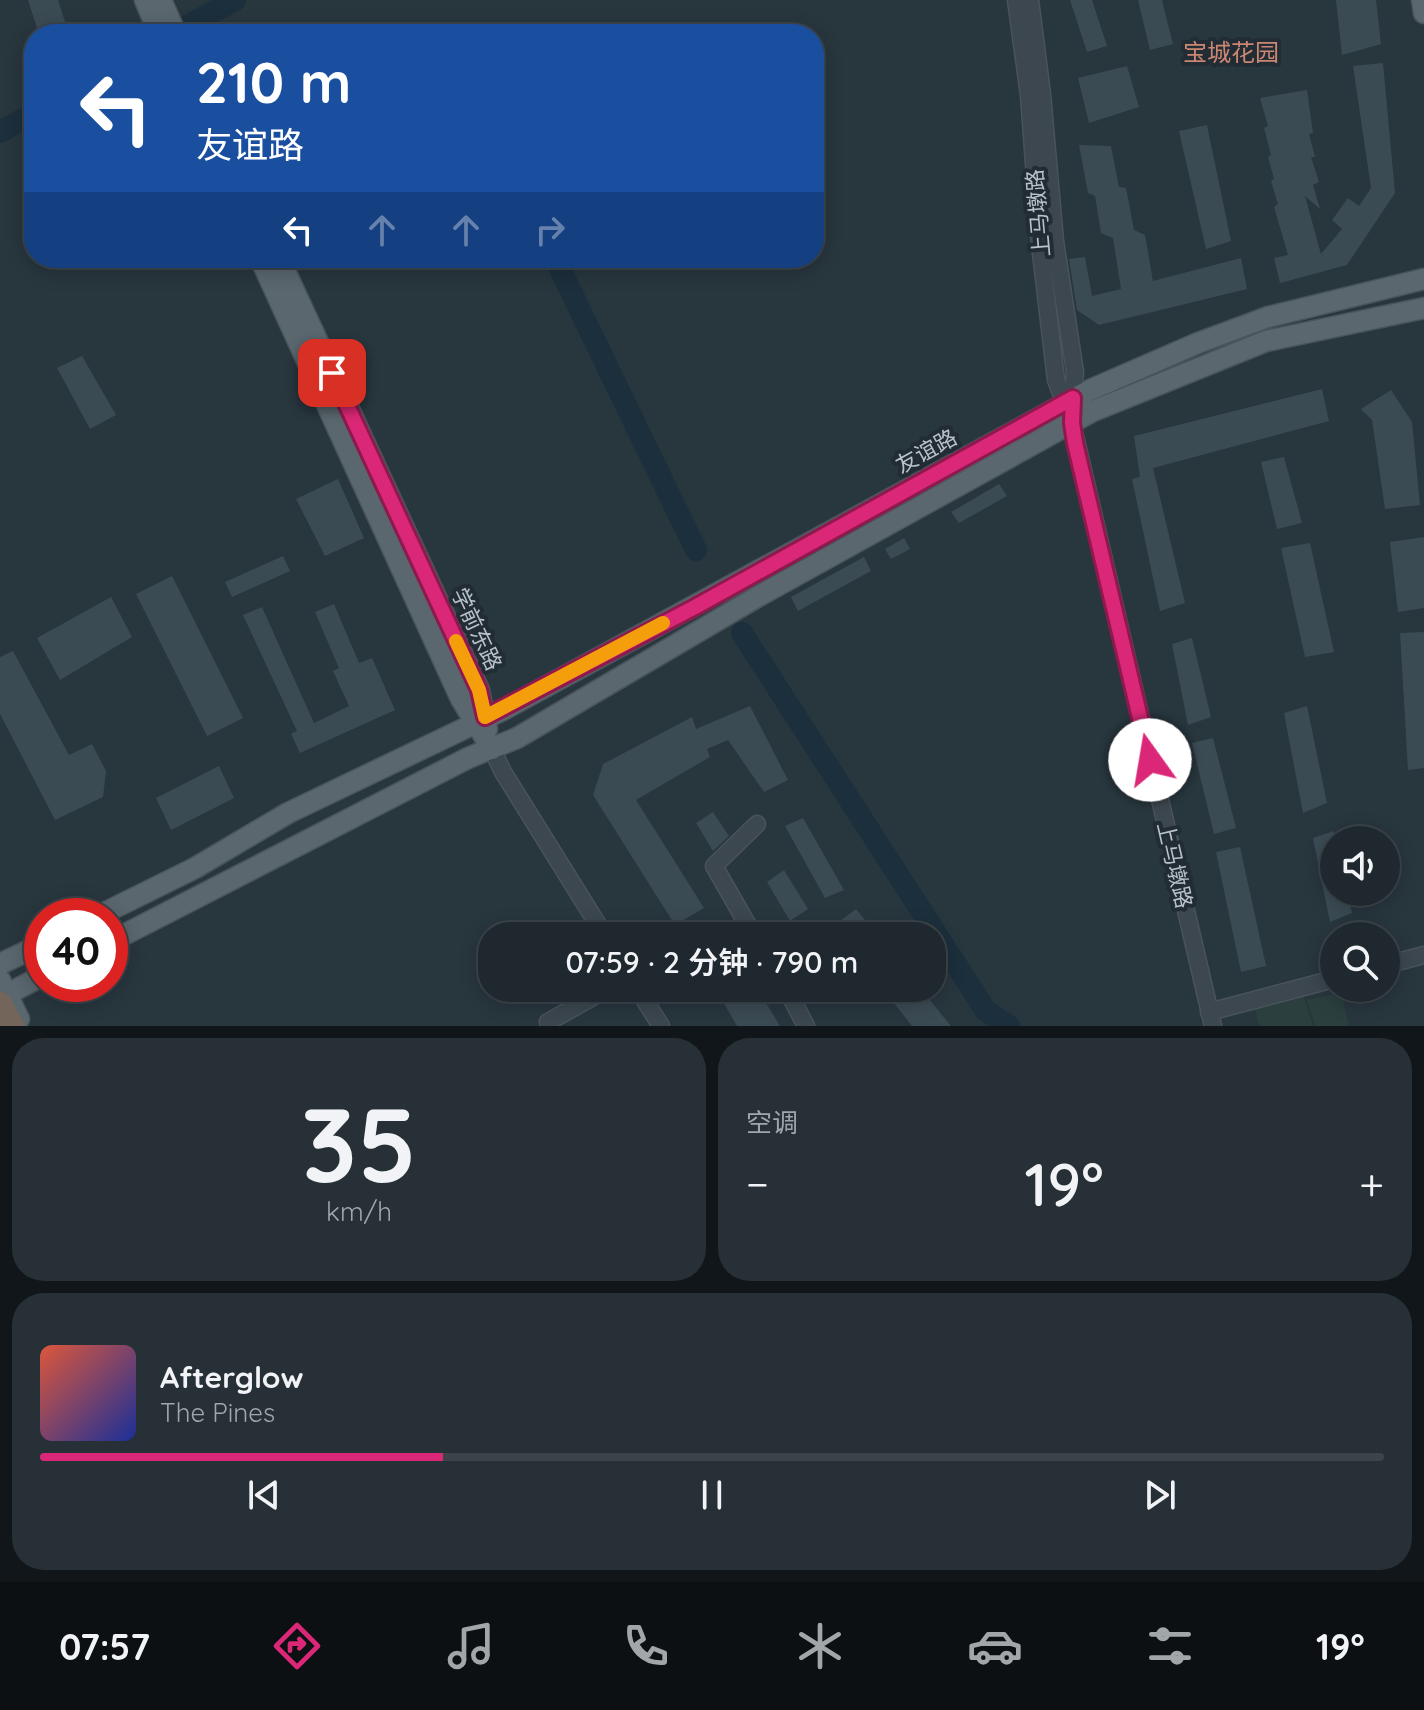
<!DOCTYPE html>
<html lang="zh">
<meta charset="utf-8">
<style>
body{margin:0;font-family:Quicksand,"Noto Sans SC",sans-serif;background:#263036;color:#f1f3f6;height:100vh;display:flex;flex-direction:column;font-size:30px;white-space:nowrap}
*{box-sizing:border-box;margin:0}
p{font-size:26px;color:#a1a6aa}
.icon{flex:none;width:44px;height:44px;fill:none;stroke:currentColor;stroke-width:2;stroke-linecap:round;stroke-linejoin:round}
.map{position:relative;height:1026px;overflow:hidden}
.details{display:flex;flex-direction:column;gap:12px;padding:12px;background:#101619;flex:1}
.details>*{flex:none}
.guide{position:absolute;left:24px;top:24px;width:800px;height:244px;border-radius:32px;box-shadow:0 4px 20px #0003,0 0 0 2px #3c444a;background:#1a4fa0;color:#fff;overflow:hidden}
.fabs{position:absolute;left:1320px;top:826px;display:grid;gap:16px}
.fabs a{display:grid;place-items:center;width:80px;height:80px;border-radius:50%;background:#1e282e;box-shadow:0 4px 20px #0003,0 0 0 2px #3c444a;font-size:40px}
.speed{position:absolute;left:24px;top:898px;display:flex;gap:16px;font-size:40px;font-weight:700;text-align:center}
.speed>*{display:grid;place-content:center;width:104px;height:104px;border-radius:50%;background:#1e282e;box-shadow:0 4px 20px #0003,0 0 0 2px #3c444a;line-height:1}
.speed .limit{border:12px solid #d22;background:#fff;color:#111}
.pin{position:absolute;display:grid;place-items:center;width:68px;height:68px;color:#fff;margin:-34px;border-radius:16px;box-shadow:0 4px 12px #0006}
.me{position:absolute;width:88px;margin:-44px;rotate:347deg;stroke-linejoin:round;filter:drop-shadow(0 0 6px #0008)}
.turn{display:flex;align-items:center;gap:28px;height:168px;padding:0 40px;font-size:36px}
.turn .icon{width:104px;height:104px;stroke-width:2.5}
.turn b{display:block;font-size:56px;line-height:68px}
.lanes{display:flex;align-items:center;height:76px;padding:0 40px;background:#0003;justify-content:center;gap:40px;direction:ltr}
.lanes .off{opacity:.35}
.big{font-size:60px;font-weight:600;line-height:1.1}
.details .tile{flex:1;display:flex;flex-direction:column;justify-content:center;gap:12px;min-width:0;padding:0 28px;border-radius:32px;background:#263036}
.details .dial{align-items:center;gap:0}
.dial b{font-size:104px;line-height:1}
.song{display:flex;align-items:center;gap:24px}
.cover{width:96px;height:96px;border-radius:12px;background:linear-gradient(135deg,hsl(10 70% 55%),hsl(230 70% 35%))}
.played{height:8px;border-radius:4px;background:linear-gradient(90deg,#db2777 30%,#3c444a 30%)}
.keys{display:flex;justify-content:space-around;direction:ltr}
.heat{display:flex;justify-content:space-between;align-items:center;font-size:44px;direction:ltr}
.details .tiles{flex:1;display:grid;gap:12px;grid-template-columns:1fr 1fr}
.tile:last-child{grid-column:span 2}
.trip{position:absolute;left:478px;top:922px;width:468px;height:80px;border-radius:32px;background:#1e282e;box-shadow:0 4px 20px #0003,0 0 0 2px #3c444a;font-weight:600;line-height:80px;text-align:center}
.tabs{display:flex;height:128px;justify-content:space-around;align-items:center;background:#0c1012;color:#a1a6aa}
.tabs .icon{width:56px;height:56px}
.tabs .selected{color:#db2777}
.tabs b{font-size:36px;color:#f1f3f6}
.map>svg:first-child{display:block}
.green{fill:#2a3f3e}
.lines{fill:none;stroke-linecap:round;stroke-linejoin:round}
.river{stroke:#1c2f3c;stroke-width:22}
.building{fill:#3b4b54}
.minor-casing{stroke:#49535b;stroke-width:19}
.major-casing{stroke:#49535b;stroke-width:23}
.highway-casing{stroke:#475259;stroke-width:27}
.minor{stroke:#3c474f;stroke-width:16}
.major{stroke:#5a676e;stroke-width:20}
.highway{stroke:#74655a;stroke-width:24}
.route-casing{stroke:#8e194d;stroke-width:20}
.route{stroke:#db2777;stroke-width:14}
.slow{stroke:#f59e0b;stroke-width:14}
.labels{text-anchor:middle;stroke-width:8;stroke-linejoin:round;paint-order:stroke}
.street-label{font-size:22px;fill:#b9c2c9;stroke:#212c34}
.neighbourhood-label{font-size:24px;fill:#cb8772;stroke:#212c34}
</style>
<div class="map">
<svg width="1424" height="1026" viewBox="0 0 1424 1026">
<rect width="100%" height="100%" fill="#28363e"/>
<path class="green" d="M1341 992 1349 1026H1315L1307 1000Z
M1304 997 1313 1026H1259L1255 1009Z"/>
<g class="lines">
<path class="river" d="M172 34 235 0
M0 132 34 113
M560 269 696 550
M742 633 986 1011 1009 1026"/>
</g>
<path class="building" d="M28 0H58L69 34H39Z
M1070 0H1092L1107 46 1087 52Z
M1138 0H1162L1173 44 1150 50Z
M1336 0H1376L1381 44 1342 55Z
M1383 63 1395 193 1347 265 1280 283 1274 258 1288 255 1274 207 1278 204 1271 181 1274 179 1268 157 1271 155 1264 128 1268 126 1260 98 1307 90 1313 133 1309 134 1315 157H1311L1319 182 1313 185 1320 209 1305 196 1321 254 1342 229 1332 220 1348 198 1359 206 1371 188 1353 66Z
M1127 66 1139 107 1089 123 1078 78Z
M1207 125 1231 241 1206 249 1179 131Z
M1079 145 1111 146 1119 187 1126 188 1134 230 1145 235 1153 281 1241 258 1247 289 1099 325 1077 310 1069 259 1085 257 1092 296 1121 289 1113 238 1101 233 1095 196 1088 193Z
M82 356 116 415 90 429 57 368Z
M1322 389 1329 421 1153 468 1185 603 1160 611 1132 479 1140 477 1134 436Z
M1391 390 1412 422 1420 505 1385 509 1372 420 1361 409Z
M1284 457 1302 523 1277 529 1261 462Z
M338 479 364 538 325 556 296 499Z
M999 484 1007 496 959 523 951 512Z
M1424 537V608L1398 612 1390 542Z
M904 538 910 549 891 559 885 549Z
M1310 543 1334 652 1305 657 1281 548Z
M283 556 290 571 232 597 225 582Z
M864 557 871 571 798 611 791 597Z
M172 576 243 718 207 736 136 594Z
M111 597 132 637 60 680 37 638Z
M334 604 359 663 372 658 395 710 300 753 291 734 297 731 243 615 262 607 314 723 349 706 333 671 339 668 315 612Z
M1424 632V768L1408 770 1400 633Z
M1192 638 1211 717 1188 725 1172 644Z
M13 651 69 755 92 744 106 771 103 797 55 820 0 714V657Z
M750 706 788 780 764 792 728 740 707 749 710 757 636 800 704 908 675 925 593 795 603 764 692 717 696 729Z
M1307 706 1327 803 1303 813 1284 713Z
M1213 738 1236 828 1214 834 1192 743Z
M219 766 234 798 171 830 156 798Z
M713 812 729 836 713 851 696 823Z
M803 818 844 890 825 898 785 826Z
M1334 831V892H1347L1352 913 1330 922 1313 838Z
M1240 847 1266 966 1241 972 1216 852Z
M784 870 808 909 790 921 767 882Z
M856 909 878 936H840L832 927Z
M715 988H757L780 1026H737Z
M882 988H920L951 1026H912Z"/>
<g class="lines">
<g class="minor-casing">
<path id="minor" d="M1016 0 1029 95 1040 245 1056 380 1072 423 1213 1026
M1030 0 1042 94 1055 241 1075 372 1072 409
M492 749 503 772 605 936
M754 936 714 866 757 824
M1386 965 1424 955
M637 988 661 1026
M786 988 806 1026
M1209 1012 1334 979
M548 1022 609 988"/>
</g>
<g class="major-casing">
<path id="major" d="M145 0 159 34
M161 0 176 34
M1422 0 1424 13
M260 258 461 699 492 749
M279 258 479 690 487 729
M98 916 195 868 288 813 503 710 1090 390 1198 343 1268 317 1424 279
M110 942 468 758 517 738 757 597 1093 411 1266 341 1424 308
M0 964 42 944
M0 980 19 1019
M0 998 42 976"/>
</g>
<g class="highway-casing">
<path id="highway" d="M0 1004 12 1026"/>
</g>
<use href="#minor" class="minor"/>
<use href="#major" class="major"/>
<use href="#highway" class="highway"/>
</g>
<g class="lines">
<g class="route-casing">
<path id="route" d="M332 373 479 690 485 717 695 607 1073 398 1072 423 1075 443 1150 760"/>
</g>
<use href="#route" class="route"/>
<path class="slow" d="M456 641 479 690 485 717 663 623"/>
</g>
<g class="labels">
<g class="street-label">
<text transform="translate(1038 213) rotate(-95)" y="8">上马墩路</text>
<text transform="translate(926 451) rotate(-29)" y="8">友谊路</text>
<text transform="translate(477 629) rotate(65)" y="8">学前东路</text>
<text transform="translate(1175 865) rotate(77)" y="8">上马墩路</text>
</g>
<g class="neighbourhood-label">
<text x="1231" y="61">宝城花园</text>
</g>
</g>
</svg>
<div class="fabs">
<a><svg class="icon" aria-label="sound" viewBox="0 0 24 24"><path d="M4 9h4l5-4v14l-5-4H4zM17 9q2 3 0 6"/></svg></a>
<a><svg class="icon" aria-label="search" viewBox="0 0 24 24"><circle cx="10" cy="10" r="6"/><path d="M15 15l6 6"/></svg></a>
</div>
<div class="speed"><div class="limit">40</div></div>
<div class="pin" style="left:332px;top:373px;background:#d93025"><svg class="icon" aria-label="arrive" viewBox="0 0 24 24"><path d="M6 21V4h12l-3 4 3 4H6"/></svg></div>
<svg class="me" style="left:1150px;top:760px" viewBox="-20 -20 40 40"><circle r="19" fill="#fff"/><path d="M0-13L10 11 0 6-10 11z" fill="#db2777"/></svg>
<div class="trip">07:59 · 2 分钟 · 790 m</div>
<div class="guide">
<div class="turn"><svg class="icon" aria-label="left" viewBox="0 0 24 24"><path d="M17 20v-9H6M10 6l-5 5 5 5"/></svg><div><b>210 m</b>友谊路</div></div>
<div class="lanes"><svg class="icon" aria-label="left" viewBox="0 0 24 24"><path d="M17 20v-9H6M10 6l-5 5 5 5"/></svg><svg class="icon off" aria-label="ahead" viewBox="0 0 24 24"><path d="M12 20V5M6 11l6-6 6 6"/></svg><svg class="icon off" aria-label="ahead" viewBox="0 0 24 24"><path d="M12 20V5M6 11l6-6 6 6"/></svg><svg class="icon off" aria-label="right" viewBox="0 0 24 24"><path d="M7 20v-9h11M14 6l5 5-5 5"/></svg></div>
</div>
</div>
<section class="details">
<div class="tiles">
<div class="tile dial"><b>35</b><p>km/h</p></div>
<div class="tile"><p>空调</p>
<div class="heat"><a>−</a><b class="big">19°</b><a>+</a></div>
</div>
<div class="tile">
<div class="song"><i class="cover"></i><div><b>Afterglow</b><p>The Pines</p></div></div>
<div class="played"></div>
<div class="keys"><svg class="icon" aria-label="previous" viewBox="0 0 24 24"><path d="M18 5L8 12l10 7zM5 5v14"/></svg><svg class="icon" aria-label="pause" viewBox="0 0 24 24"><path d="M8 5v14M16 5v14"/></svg><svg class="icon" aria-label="next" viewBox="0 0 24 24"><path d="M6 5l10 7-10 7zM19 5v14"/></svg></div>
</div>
</div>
</section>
<nav class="tabs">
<b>07:57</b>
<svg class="icon selected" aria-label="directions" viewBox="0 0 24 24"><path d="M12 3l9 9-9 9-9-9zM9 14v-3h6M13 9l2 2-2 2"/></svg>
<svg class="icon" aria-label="music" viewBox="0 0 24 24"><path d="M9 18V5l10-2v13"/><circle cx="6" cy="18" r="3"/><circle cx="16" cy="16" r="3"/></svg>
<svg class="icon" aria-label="phone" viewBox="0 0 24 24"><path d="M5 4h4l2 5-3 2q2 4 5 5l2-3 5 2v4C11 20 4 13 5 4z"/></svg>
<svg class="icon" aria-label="climate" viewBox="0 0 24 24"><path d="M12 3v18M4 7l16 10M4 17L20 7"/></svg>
<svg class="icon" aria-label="car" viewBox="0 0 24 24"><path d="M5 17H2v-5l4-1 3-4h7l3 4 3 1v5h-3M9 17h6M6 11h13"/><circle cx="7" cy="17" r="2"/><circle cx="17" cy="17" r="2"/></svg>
<svg class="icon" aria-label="filters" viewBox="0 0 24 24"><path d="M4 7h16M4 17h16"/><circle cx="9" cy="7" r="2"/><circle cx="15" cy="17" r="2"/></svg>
<b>19°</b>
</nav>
